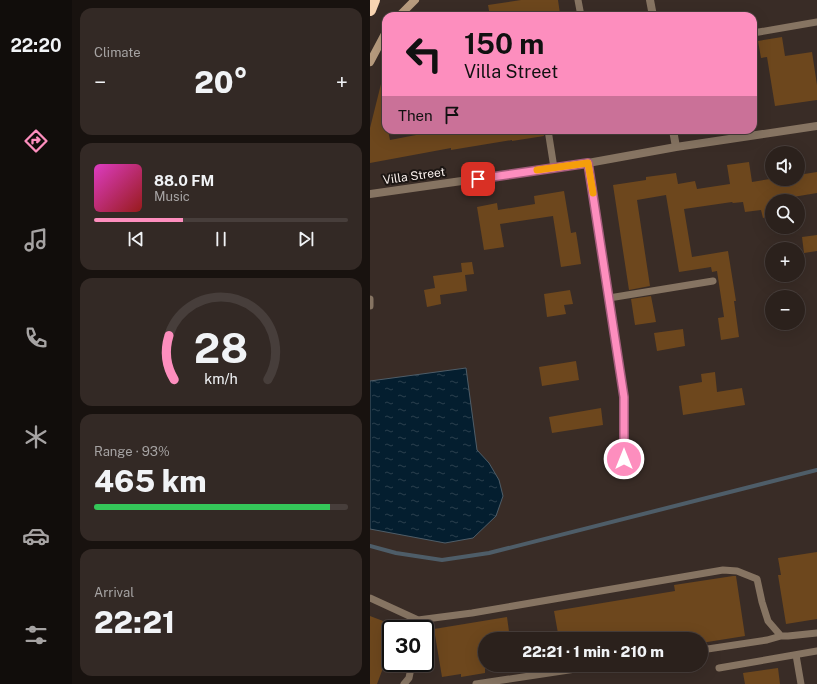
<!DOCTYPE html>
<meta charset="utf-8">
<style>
body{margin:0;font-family:"Public Sans",sans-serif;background:#332925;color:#f1f3f6;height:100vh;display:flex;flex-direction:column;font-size:15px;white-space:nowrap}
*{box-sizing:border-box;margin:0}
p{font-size:13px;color:#a6a3a3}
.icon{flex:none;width:22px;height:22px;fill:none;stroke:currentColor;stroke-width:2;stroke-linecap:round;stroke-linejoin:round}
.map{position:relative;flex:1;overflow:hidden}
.details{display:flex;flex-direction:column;gap:8px;padding:8px;background:#18120f;width:298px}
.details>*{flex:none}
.guide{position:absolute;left:12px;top:12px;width:375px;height:122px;border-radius:12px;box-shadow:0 4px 16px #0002,0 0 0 1px #473e3b;background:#fd8ebe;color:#111;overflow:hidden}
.fabs{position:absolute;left:395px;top:146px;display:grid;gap:8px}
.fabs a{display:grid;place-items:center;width:40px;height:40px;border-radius:50%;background:#2b211c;box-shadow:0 4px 16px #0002,0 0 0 1px #473e3b;font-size:20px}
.speed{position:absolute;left:12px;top:620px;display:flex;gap:8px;font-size:20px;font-weight:700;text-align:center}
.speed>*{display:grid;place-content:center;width:52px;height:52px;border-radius:50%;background:#2b211c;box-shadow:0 4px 16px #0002,0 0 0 1px #473e3b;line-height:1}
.speed .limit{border:2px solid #111;border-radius:6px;background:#fff;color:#111}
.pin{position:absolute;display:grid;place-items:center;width:34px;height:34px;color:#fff;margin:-17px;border-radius:8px;box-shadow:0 2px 6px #0006}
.me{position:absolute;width:44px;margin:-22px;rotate:0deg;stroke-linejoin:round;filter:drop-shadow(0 0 3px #0008)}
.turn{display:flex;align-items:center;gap:14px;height:84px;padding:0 16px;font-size:18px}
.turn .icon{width:52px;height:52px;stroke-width:2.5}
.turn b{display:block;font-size:28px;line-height:34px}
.then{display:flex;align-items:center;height:38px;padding:0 16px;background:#0003;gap:8px;font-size:15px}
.big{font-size:30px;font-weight:800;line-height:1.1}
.details .widget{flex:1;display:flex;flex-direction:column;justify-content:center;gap:6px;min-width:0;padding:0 14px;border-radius:12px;background:#332925}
.details .dial{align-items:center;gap:0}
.dial svg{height:104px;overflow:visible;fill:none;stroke:#473e3b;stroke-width:7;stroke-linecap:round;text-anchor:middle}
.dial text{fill:#f1f3f6;stroke:none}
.song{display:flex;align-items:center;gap:12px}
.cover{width:48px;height:48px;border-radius:6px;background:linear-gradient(135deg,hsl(310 70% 55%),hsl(0 70% 35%))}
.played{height:4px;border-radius:2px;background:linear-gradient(90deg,#fd8ebe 35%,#473e3b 35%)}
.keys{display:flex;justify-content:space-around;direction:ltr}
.heat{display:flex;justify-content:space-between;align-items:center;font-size:22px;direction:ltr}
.charge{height:6px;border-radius:3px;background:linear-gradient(90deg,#34c759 93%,#473e3b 0)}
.trip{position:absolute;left:108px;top:632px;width:230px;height:40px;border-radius:20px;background:#2b211c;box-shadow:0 4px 16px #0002,0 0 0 1px #473e3b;font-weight:800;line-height:40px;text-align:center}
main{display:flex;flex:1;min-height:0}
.tab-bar{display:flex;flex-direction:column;width:72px;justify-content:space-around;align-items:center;background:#110d0b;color:#a6a3a3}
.tab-bar .icon{width:28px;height:28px}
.tab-bar .current{color:#fd8ebe}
.tab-bar b{font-size:18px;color:#f1f3f6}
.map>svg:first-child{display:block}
.water{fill:url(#water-ripples);stroke:#4e5d68}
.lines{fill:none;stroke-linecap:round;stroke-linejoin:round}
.stream{stroke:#4e5d68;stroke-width:4}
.building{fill:#6d471d}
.lane{stroke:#867462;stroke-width:7}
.street{stroke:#867462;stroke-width:8}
.secondary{stroke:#b79b7e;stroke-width:8}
.highway{stroke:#f9d5b2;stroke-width:12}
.route-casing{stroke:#a45c7c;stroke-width:10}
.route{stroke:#fd8ebe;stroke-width:7}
.slow{stroke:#f59e0b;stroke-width:7}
.labels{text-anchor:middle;stroke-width:4;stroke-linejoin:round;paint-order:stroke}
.street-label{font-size:12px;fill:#faf1ed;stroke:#1c1613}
</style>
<main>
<nav class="tab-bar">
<b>22:20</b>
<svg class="icon current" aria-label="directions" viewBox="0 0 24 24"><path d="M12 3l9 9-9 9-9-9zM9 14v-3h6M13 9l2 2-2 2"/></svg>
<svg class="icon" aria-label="music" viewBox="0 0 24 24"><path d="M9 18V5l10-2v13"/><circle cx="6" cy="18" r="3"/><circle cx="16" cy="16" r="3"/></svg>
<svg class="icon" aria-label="phone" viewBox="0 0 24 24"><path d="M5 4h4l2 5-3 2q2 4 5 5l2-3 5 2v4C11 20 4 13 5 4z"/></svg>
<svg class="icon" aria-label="climate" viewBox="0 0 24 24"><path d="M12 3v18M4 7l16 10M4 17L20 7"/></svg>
<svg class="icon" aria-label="car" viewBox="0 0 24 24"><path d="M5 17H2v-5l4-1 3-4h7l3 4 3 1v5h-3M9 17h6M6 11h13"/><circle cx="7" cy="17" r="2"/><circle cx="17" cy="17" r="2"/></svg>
<svg class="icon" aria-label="filters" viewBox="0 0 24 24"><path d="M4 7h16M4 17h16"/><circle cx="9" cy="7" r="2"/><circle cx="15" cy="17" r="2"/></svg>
</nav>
<section class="details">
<div class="widget"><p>Climate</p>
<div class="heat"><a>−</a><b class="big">20°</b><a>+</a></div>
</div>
<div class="widget">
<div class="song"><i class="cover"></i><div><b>88.0 FM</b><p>Music</p></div></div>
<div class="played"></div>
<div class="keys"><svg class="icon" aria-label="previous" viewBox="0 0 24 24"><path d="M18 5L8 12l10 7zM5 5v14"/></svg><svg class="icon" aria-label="pause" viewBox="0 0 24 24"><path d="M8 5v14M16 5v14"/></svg><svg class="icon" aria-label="next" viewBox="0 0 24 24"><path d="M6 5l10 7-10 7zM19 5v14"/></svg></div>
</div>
<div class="widget dial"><svg viewBox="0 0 100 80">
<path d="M14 69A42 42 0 1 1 86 69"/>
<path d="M14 69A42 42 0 0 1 10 35" stroke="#fd8ebe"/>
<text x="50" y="56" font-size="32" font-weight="700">28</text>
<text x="50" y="72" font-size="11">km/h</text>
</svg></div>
<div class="widget"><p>Range · 93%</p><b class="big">465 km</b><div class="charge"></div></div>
<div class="widget"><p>Arrival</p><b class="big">22:21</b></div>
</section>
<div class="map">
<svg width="447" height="684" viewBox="0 0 447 684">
<defs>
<pattern id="water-ripples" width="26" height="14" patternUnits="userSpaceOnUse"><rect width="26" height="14" fill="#041e2f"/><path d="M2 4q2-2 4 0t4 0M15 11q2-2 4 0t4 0" fill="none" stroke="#2a3f4d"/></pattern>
</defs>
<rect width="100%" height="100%" fill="#392c26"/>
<path class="water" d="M96 368 107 450 119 463 129 480 133 496 126 516 103 538 75 543 0 529V381Z"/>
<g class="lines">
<path class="stream" d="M0 546 26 553 72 560 119 553 447 470"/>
</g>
<path class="building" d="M151 0H188L190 14 180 16H120L118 5Z
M412 37 415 56 442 52 447 85V100L405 106 397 57 391 58 388 41Z
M12 80H16V130H18L20 140 72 130H173L174 136 142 141V140L81 150V148L0 163V128Z
M379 162 382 182 400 179H428V175L447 172V193L399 201 402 215 393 218 391 210 375 212 373 202 363 203 362 202 314 209 322 257 358 251 366 301H364L369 337 351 340 348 318 354 317 347 271 342 272 341 267 309 272 296 195 267 200 280 286 259 290 243 185 276 180V177L306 173 308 184 325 181 327 189 360 184 357 165Z
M194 191 201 233 206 232 211 264 191 267 183 216 130 224 134 247 114 250 107 207 127 203 128 210 165 204 164 196Z
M447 235V251L434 253 432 237Z
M102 262 104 274 95 275 97 291 70 295 71 304 57 307 54 290 65 288 63 276 92 272 91 263Z
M200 290 203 304 194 305 196 314 177 317 174 294Z
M281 296 286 322 265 325 261 299Z
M313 329 315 346 287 351 284 333Z
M206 361 209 380 172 386 169 367Z
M345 372 347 392 372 388 375 405 313 415 309 386 332 382 331 374Z
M231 408 233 425 182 433 179 417Z
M447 552V619L416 624 408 575H411L408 558Z
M363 576H366L375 636 331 643V639H189L184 611 305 591 304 585Z
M0 616 21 624V647L7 684H0Z
M137 617 140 639H115V673L91 677V674L72 677 64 629Z
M408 668 410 684H375L373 673Z"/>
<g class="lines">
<path class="lane" d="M208 0 211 16
M383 33 447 22
M178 130 184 168
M239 298 343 281
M0 299V306
M0 598 48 620 102 613 353 570 367 571 387 579 392 602 398 621 411 636H418L447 633
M331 650 397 640 411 636
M426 655 431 684
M349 668 447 651
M34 684 39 678 42 663
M106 684 232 665"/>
<path class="street" d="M280 0 283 16
M303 130 306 147
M218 163 254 397V459
M0 194 218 163 306 147 447 126"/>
<path class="secondary" d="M29 16 45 0
M0 62 16 32"/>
<path class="highway" d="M0 10 4 0"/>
</g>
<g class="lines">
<g class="route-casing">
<path id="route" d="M108 179 218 163 254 397V459"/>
</g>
<use href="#route" class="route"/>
<path class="slow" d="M167 170 218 163 223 193"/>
</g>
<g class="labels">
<g class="street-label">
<text transform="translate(44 176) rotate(-8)" y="4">Villa Street</text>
</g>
</g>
</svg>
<div class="fabs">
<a><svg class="icon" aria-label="sound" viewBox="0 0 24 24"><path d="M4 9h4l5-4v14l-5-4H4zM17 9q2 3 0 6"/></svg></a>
<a><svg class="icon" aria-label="search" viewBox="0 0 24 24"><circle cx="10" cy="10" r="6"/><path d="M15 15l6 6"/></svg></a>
<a>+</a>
<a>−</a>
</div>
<div class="speed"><div class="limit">30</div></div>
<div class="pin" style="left:108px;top:179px;background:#d93025"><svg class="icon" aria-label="arrive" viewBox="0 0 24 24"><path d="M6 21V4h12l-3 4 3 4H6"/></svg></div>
<svg class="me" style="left:254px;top:459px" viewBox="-20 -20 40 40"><circle r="17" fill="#fd8ebe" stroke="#fff" stroke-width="3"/><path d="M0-11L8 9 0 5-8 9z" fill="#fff"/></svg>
<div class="trip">22:21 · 1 min · 210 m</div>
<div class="guide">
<div class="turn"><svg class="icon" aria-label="left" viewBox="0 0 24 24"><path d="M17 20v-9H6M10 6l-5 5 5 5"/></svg><div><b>150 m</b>Villa Street</div></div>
<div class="then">Then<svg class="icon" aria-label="arrive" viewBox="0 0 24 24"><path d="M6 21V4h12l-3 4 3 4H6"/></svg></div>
</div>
</div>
</main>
